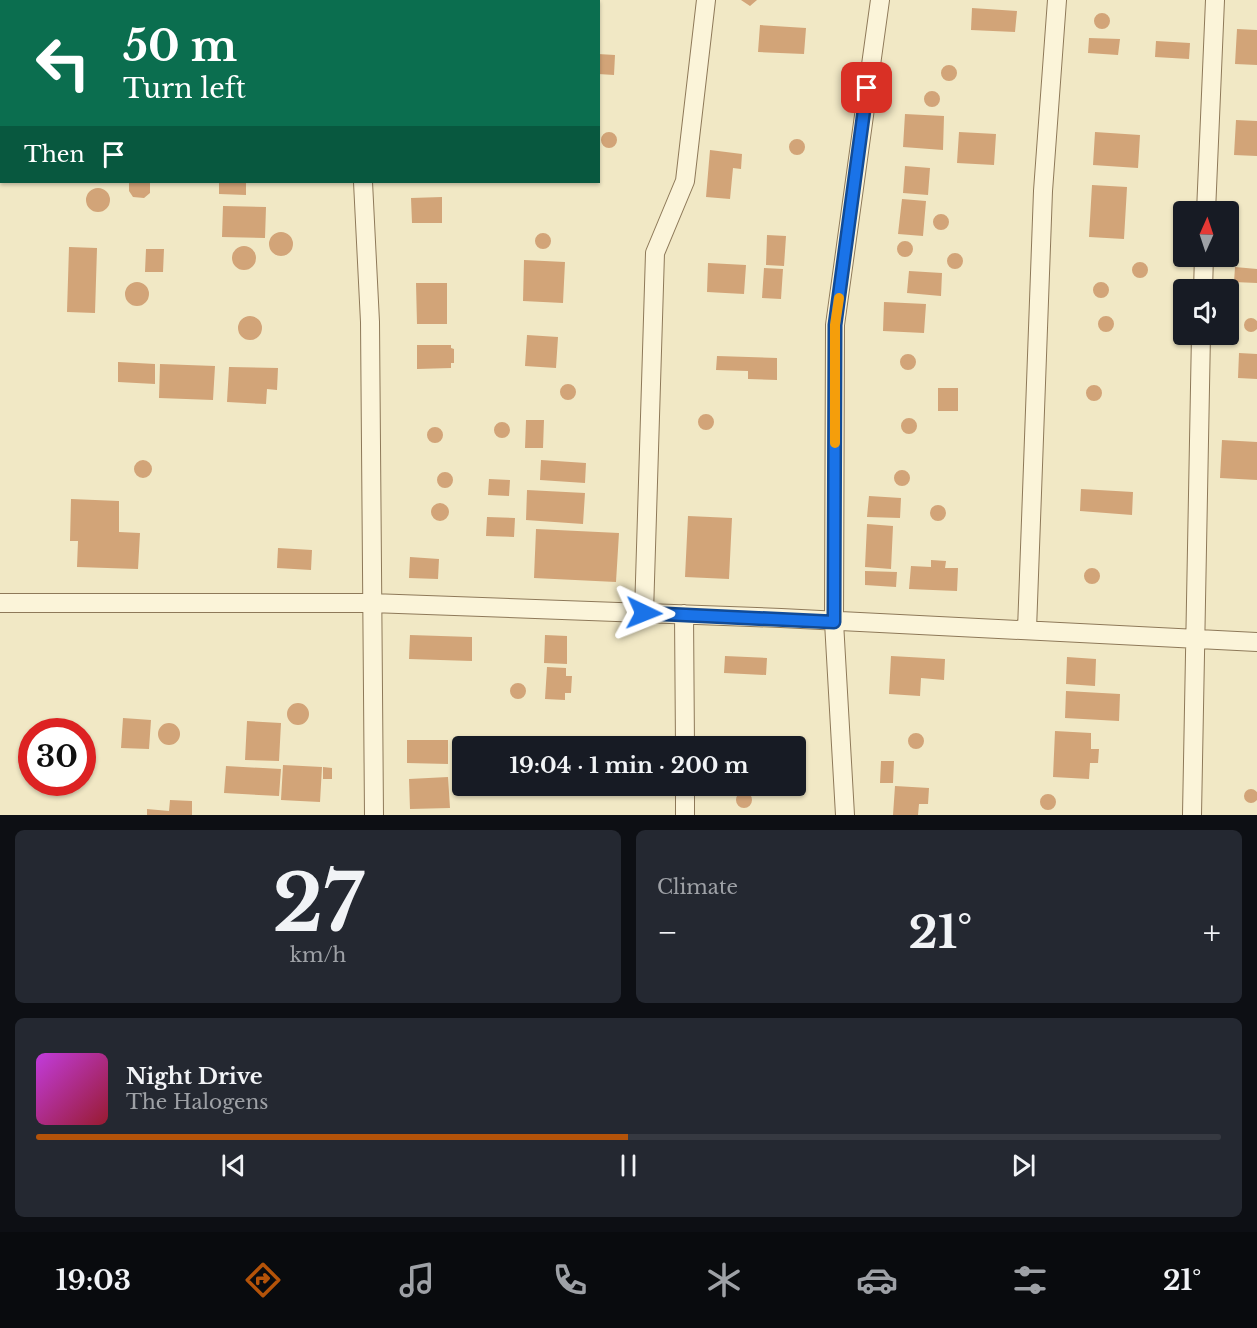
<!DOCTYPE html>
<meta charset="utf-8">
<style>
body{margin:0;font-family:"Libre Baskerville",serif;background:#242831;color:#f1f3f6;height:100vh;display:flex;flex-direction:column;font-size:22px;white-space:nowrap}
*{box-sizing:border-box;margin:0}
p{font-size:20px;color:#9ea1a6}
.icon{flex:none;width:33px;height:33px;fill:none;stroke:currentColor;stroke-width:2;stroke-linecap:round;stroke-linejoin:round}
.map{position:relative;height:815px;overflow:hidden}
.drawer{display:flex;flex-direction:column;gap:15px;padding:15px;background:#0d0f14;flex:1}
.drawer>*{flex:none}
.hud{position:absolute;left:0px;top:0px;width:600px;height:183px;box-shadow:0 2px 4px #0004;background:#0b6e4f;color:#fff;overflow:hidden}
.needle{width:39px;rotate:3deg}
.tools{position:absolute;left:1173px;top:201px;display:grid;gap:12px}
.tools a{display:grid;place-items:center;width:66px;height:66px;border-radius:6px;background:#171b24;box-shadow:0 2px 4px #0004;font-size:30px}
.speed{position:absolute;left:18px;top:718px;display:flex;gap:12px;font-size:30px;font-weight:700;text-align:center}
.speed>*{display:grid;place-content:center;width:78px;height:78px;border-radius:50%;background:#171b24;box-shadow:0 2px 4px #0004;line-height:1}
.speed .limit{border:9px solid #d22;background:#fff;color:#111}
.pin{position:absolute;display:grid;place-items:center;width:51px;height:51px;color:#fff;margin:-26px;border-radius:12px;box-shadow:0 3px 9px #0006}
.me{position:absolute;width:66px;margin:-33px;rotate:92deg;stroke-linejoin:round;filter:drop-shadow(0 0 4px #0008)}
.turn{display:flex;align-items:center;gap:21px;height:126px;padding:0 24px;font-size:27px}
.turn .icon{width:78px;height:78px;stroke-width:2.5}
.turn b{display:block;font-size:42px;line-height:51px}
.then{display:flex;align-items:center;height:57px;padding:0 24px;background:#0003;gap:12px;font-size:22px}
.big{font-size:45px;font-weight:800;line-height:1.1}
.drawer .tile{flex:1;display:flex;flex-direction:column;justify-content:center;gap:9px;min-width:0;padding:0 21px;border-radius:9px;background:#242831}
.drawer .dial{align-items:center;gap:0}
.dial b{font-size:78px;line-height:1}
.song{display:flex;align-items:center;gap:18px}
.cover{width:72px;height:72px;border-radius:9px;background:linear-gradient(135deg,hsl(290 70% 55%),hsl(350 70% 35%))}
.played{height:6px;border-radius:3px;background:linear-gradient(90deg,#b45309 50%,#363941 50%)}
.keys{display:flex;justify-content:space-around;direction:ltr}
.heat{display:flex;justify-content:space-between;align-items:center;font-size:33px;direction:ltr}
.drawer .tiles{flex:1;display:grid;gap:15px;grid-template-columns:1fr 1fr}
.tile:last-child{grid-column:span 2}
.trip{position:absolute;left:452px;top:736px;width:354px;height:60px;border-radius:6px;background:#171b24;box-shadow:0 2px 4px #0004;font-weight:800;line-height:60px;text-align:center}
.menu{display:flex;height:96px;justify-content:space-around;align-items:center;background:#090b0e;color:#9ea1a6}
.menu .icon{width:42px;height:42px}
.menu .current{color:#b45309}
.menu b{font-size:27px;color:#f1f3f6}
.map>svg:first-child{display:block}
.building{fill:#d2a478}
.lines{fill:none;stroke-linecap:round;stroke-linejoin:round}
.street-casing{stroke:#8e7959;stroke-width:20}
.street{stroke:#fbf4d9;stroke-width:18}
.route-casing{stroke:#114b97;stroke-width:15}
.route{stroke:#1a73e8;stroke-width:10}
.slow{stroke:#f59e0b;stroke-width:10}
</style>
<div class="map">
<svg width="1257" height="815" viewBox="0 0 1257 815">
<rect width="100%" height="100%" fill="#f1e8c5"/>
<path class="building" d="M741 0H757L750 6Z
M972 8 1017 11 1015 32 971 30Z
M1094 21a8 8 0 1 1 16 0a8 8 0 1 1-16 0Z
M760 25 806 28 804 54 758 52Z
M1237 29 1257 30V65L1235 64Z
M1089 38 1120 39 1118 55 1088 53Z
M1156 41 1190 43 1189 59 1155 57Z
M598 54 615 55 614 75 598 74Z
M941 73a8 8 0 1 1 16 0a8 8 0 1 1-16 0Z
M924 99a8 8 0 1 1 16 0a8 8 0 1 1-16 0Z
M905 114 944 116 943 150 903 147Z
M1236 120 1257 121V156L1234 155Z
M959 132 996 134 994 165 957 163Z
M1095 132 1140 135 1138 168 1093 165Z
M601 140a8 8 0 1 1 16 0a8 8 0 1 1-16 0Z
M789 147a8 8 0 1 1 16 0a8 8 0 1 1-16 0Z
M710 150 742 154 741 169 733 168 730 199 706 197Z
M905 166 930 168 928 195 903 193Z
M129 182H150V193L144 198 133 197 129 191Z
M219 182H246V195L219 194Z
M1092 185 1127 187 1124 239 1089 237Z
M86 200a12 12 0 1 1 24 0a12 12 0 1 1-24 0Z
M442 197V223H412L411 198Z
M902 199 926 201 923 236 898 234Z
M223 206 266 207 265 238 222 237Z
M933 222a8 8 0 1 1 16 0a8 8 0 1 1-16 0Z
M269 244a12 12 0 1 1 24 0a12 12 0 1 1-24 0Z
M535 241a8 8 0 1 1 16 0a8 8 0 1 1-16 0Z
M767 235 786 236 784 266 766 265Z
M897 249a8 8 0 1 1 16 0a8 8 0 1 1-16 0Z
M232 258a12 12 0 1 1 24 0a12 12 0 1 1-24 0Z
M69 247 97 248 95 313 67 312Z
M146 249H164L163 272H145Z
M947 261a8 8 0 1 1 16 0a8 8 0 1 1-16 0Z
M524 260 565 262 563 303 523 301Z
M1132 270a8 8 0 1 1 16 0a8 8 0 1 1-16 0Z
M708 263 746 265 744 294 707 292Z
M1235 267 1257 269V283L1234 282Z
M764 268 783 269 781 299 762 298Z
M909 271 942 273 941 296 907 293Z
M1093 290a8 8 0 1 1 16 0a8 8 0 1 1-16 0Z
M125 294a12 12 0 1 1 24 0a12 12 0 1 1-24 0Z
M416 283H447V324H417Z
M884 302 926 304 924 333 883 331Z
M1098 324a8 8 0 1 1 16 0a8 8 0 1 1-16 0Z
M238 328a12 12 0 1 1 24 0a12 12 0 1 1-24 0Z
M1244 325a7 7 0 1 1 14 0a7 7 0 1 1-14 0Z
M527 335 558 337 556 368 525 366Z
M417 345H451V348L454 349V363H451V368L417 369Z
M1239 353 1257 354V379L1238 378Z
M900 362a8 8 0 1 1 16 0a8 8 0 1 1-16 0Z
M717 356 777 358V380L748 379V371L716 370Z
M118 362 155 364V384L118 382Z
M160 364 215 366 213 400 159 398Z
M229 367 278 368 277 390 267 389 266 404 227 402Z
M560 392a8 8 0 1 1 16 0a8 8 0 1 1-16 0Z
M1086 393a8 8 0 1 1 16 0a8 8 0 1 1-16 0Z
M938 388H958V411H938Z
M698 422a8 8 0 1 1 16 0a8 8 0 1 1-16 0Z
M901 426a8 8 0 1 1 16 0a8 8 0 1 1-16 0Z
M526 420H544L543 448H525Z
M494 430a8 8 0 1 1 16 0a8 8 0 1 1-16 0Z
M427 435a8 8 0 1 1 16 0a8 8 0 1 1-16 0Z
M1222 440 1257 442V480L1220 478Z
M541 460 586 463 585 483 540 480Z
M134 469a9 9 0 1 1 18 0a9 9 0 1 1-18 0Z
M894 478a8 8 0 1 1 16 0a8 8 0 1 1-16 0Z
M437 480a8 8 0 1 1 16 0a8 8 0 1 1-16 0Z
M489 479 510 480 509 496 488 495Z
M1081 489 1133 492 1132 515 1080 511Z
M527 490 585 493 583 524 526 520Z
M869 496 901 498 900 518 867 517Z
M71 499 119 501V532L140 533 138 569 77 567 78 541H70Z
M431 512a9 9 0 1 1 18 0a9 9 0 1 1-18 0Z
M930 513a8 8 0 1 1 16 0a8 8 0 1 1-16 0Z
M688 516 732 518 729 579 685 577Z
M487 517 515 518 514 537 486 536Z
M867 524 893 526 891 569 865 567Z
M536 529 619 533 616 582 534 578Z
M278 548 312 550 311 570 277 568Z
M410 557 439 559 438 579 409 578Z
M931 560 946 561 945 568H958L957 591 909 589 911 566 931 567Z
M1084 576a8 8 0 1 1 16 0a8 8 0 1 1-16 0Z
M865 571 897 572 896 587 865 585Z
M410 635 472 637V661L409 659Z
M545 635 567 636V664L544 663Z
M725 656 767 658 766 675 724 673Z
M891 656 945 659 944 680 921 678 920 696 889 694Z
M1067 657 1096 659 1095 686 1066 684Z
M547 667 566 668V676H572L571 693H565V700L545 699Z
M510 691a8 8 0 1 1 16 0a8 8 0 1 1-16 0Z
M1066 691 1120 694 1119 721 1065 718Z
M287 714a11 11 0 1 1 22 0a11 11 0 1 1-22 0Z
M123 718 151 720 149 749 121 748Z
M247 721 281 723 279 761 245 760Z
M158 734a11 11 0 1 1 22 0a11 11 0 1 1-22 0Z
M1055 731 1091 733V749H1099L1098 763H1090L1089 779 1053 777Z
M908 741a8 8 0 1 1 16 0a8 8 0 1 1-16 0Z
M407 740H448V764L407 763Z
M721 743 748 744V747H721Z
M881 761H894L893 783H880Z
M283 765 322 767 320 802 281 800Z
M226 766 281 769 279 796 224 793Z
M323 767 332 768V779H323Z
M448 777 450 808 410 809 409 779Z
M548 786H575L574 794 548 793Z
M895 786 929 788 928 804H919L918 815H893Z
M1244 796a7 7 0 1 1 14 0a7 7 0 1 1-14 0Z
M736 800a8 8 0 1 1 16 0a8 8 0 1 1-16 0Z
M1040 802a8 8 0 1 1 16 0a8 8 0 1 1-16 0Z
M170 800 192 801V815H147V809L169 811Z"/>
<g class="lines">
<g class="street-casing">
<path id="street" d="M352 0V2
M363 182 370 322 374 815
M1206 212 1215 0
M1203 290 1204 256
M0 603H371L781 618 1257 642
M644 613 655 253 685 181 706 0
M684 614 685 747
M1027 630 1043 191 1057 0
M685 786V815
M845 815 834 622 835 325 880 0
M1192 815 1201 334"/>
</g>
<use href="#street" class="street"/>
</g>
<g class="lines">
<g class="route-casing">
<path id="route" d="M644 613 834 622 835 325 867 88"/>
</g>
<use href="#route" class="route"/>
<path class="slow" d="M835 443V325L839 298"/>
</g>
</svg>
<div class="tools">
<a><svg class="needle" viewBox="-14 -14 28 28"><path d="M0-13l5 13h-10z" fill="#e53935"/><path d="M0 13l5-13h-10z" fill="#9ea1a6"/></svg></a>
<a><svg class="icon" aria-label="sound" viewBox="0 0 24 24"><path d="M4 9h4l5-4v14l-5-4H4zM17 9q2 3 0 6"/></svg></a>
</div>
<div class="speed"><div class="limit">30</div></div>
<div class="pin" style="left:867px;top:88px;background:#d93025"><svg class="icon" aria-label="arrive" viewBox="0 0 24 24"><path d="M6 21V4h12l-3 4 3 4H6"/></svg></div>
<svg class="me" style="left:644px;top:613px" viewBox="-20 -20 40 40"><path d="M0-17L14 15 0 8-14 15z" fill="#1a73e8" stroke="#fff" stroke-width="4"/></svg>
<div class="trip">19:04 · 1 min · 200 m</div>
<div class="hud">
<div class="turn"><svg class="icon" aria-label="left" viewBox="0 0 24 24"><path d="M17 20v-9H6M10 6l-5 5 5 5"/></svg><div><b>50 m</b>Turn left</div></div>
<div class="then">Then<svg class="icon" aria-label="arrive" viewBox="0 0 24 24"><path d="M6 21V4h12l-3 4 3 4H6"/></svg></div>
</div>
</div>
<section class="drawer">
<div class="tiles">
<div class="tile dial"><b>27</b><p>km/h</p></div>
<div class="tile"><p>Climate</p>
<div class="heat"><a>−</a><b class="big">21°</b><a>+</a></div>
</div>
<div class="tile">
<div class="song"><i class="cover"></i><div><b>Night Drive</b><p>The Halogens</p></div></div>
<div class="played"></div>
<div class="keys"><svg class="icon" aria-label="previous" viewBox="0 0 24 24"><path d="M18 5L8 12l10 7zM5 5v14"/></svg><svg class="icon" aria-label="pause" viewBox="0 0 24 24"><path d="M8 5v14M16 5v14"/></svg><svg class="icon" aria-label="next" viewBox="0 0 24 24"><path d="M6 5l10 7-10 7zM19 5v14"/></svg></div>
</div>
</div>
</section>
<nav class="menu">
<b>19:03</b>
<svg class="icon current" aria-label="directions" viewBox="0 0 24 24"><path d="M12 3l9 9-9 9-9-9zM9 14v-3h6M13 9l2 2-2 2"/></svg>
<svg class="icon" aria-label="music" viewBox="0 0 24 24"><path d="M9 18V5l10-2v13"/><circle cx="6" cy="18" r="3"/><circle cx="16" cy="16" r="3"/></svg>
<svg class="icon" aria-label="phone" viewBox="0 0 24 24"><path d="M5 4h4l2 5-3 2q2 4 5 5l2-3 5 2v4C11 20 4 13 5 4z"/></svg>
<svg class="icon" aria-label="climate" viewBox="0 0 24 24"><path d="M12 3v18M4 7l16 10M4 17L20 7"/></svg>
<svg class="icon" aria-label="car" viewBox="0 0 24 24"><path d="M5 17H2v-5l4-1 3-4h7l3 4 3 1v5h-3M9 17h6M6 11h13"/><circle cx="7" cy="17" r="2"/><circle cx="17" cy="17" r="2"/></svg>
<svg class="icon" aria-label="filters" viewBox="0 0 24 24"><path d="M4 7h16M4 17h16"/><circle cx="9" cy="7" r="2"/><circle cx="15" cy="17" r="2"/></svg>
<b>21°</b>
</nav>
